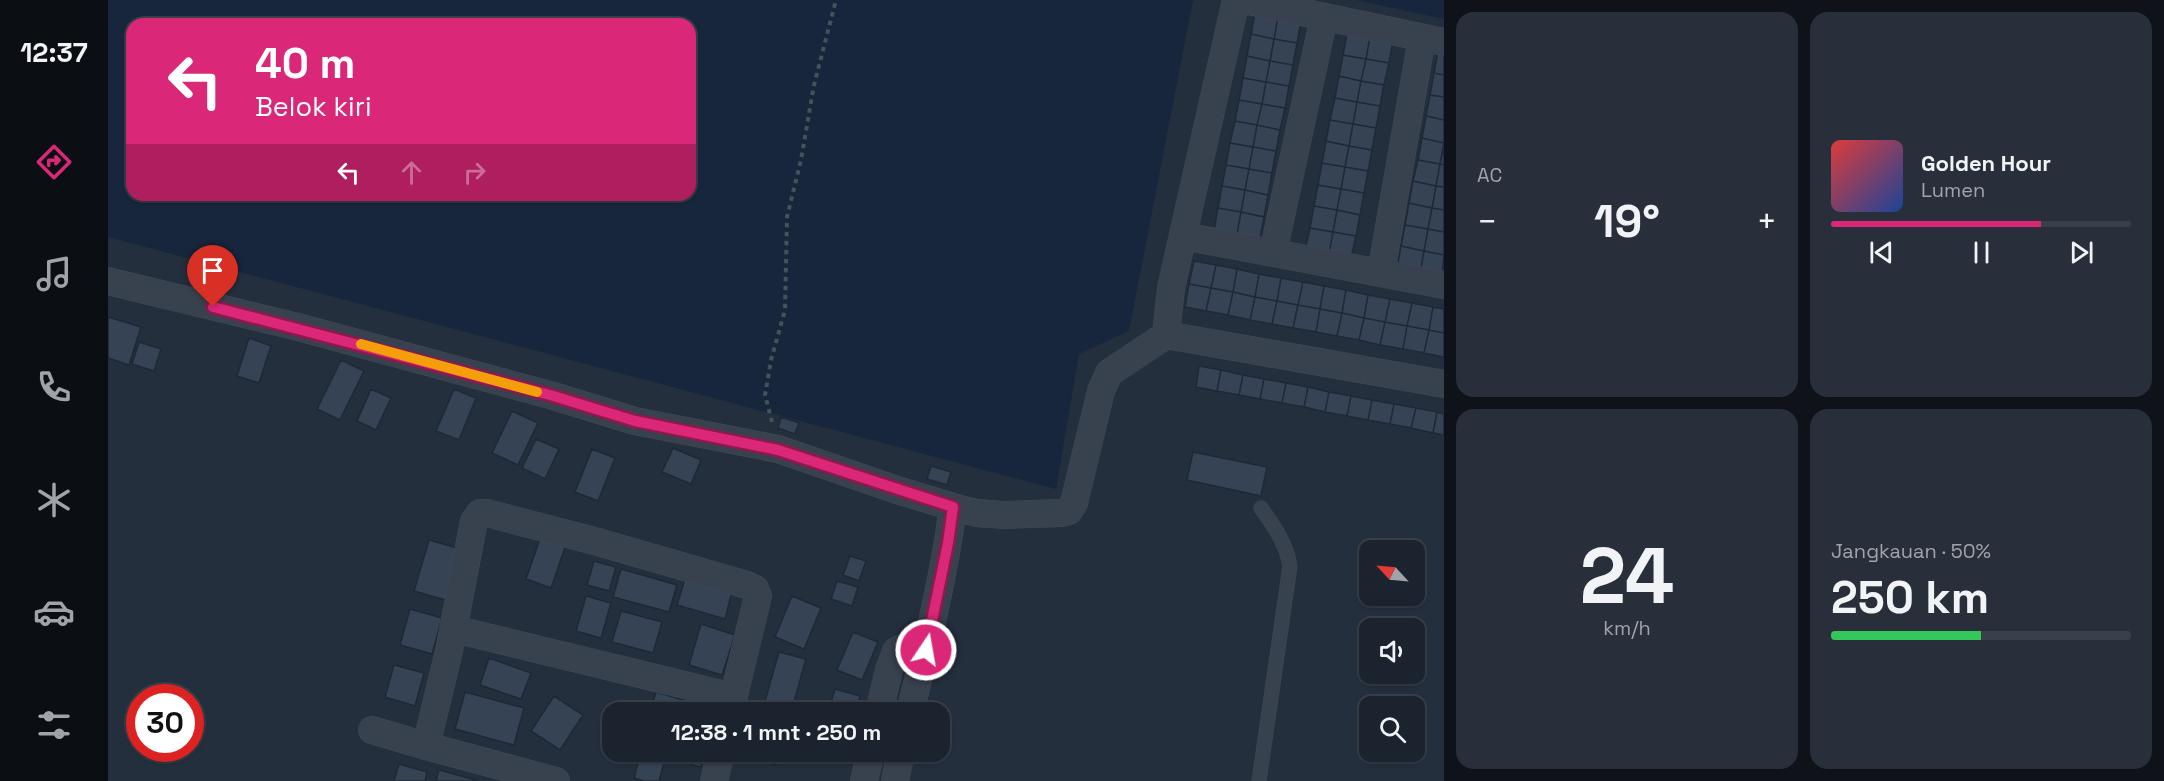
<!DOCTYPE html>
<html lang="id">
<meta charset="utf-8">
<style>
body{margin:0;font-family:"Space Grotesk",sans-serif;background:#282f3a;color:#f1f3f6;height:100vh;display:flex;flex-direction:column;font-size:22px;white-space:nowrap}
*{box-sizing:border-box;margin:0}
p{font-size:20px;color:#a0a4aa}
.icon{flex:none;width:33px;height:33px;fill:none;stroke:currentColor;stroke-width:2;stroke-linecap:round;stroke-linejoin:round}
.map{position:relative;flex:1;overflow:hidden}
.panel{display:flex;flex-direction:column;gap:12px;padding:12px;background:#0f1319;width:720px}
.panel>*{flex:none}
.guide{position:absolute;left:18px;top:18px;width:570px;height:183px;border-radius:18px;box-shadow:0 2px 4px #0004,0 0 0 2px #39404a;background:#db2777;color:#fff;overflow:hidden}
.needle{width:39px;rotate:296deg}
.buttons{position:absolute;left:1251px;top:540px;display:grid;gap:12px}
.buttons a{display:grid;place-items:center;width:66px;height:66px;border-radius:12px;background:#1b232e;box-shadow:0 2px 4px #0004,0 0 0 2px #39404a;font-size:30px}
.speed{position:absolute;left:18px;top:684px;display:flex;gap:12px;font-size:30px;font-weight:700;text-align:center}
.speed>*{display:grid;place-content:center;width:78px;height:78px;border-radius:50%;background:#1b232e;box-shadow:0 2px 4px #0004,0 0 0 2px #39404a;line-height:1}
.speed .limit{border:9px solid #d22;background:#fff;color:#111}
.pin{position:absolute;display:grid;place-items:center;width:51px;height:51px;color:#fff;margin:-62px -26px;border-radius:50% 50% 50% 0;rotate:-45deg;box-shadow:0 0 6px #0007}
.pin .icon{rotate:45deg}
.me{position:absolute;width:66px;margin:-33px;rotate:12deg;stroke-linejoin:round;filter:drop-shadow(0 0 4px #0008)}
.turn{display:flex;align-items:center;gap:21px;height:126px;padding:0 30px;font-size:27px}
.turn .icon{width:78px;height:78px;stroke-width:2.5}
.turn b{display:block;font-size:42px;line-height:51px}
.lanes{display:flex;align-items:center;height:57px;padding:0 30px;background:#0003;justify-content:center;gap:30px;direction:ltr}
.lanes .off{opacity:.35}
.big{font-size:45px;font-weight:700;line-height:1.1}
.panel .widget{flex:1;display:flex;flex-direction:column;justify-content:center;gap:9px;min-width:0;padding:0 21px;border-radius:18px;background:#282f3a}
.panel .dial{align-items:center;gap:0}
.dial b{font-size:78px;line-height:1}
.song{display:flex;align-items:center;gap:18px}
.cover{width:72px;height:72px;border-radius:9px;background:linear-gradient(135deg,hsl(0 70% 55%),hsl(220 70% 35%))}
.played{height:6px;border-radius:3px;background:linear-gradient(90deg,#db2777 70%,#39404a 70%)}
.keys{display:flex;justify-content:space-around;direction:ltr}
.heat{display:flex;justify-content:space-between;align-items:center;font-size:33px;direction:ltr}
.charge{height:9px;border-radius:4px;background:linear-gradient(90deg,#34c759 50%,#39404a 0)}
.panel .tiles{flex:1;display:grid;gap:12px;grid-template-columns:repeat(2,1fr)}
.trip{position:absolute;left:494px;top:702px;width:348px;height:60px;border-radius:18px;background:#1b232e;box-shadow:0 2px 4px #0004,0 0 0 2px #39404a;font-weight:700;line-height:60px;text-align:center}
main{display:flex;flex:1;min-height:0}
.menu{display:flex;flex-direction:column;width:108px;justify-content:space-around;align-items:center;background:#0b0e12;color:#a0a4aa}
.menu .icon{width:42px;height:42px}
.menu .on{color:#db2777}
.menu b{font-size:27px;color:#f1f3f6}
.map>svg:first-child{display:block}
.water{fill:#17263c;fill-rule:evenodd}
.building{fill:#364354;stroke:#1f2835;stroke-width:1.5}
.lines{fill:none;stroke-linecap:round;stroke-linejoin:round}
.lane-casing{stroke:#414a57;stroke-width:15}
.street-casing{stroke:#414a57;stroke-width:28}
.path{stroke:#3f5557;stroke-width:4;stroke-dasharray:4.5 4.5;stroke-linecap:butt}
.lane{stroke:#38414e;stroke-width:14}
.street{stroke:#38414e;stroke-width:27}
.route-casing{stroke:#8e194d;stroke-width:15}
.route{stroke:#db2777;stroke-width:10}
.slow{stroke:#f59e0b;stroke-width:10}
</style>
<main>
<nav class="menu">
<b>12:37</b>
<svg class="icon on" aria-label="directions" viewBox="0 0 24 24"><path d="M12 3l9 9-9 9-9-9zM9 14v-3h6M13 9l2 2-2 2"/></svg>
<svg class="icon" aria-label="music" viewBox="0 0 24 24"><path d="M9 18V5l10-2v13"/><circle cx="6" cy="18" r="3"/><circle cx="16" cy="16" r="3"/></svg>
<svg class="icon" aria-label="phone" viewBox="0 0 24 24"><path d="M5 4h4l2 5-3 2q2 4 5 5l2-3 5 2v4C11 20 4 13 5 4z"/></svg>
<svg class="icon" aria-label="climate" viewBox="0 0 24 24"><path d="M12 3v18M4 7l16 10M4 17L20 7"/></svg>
<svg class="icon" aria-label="car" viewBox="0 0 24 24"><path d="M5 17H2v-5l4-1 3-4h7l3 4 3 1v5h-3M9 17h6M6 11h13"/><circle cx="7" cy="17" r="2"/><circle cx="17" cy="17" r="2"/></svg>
<svg class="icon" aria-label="filters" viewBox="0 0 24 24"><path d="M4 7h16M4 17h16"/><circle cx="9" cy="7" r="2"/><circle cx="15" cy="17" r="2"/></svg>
</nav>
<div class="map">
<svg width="1336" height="781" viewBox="0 0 1336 781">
<rect width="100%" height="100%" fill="#242f3e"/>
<path class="water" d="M0 0H1085L1021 331 971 354 948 489 0 237ZM24 24H582V195H24Z
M1248 0H1336V19Z"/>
<path class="building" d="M1147 13 1170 17 1166 39 1143 34Z
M1170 17 1193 21 1189 43 1166 39Z
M1239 33 1262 37 1258 59 1235 55Z
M1143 34 1166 39 1162 61 1139 56Z
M1262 37 1285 41 1281 63 1258 59Z
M1166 39 1189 43 1185 65 1162 61Z
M1330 51 1336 53V75L1326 73Z
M1235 55 1258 59 1253 81 1231 76Z
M1139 56 1162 61 1158 82 1135 78Z
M1258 59 1281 63 1276 85 1253 81Z
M1162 61 1185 65 1181 86 1158 82Z
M1326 73 1336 75V97L1322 95Z
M1231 76 1253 81 1249 102 1227 98Z
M1135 78 1158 82 1154 104 1131 100Z
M1253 81 1276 85 1272 106 1249 102Z
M1158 82 1181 86 1177 108 1154 104Z
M1322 95 1336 97V120L1318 116Z
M1227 98 1249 102 1245 124 1222 120Z
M1131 100 1154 104 1149 125 1127 121Z
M1249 102 1272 106 1268 128 1245 124Z
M1154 104 1177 108 1172 130 1149 125Z
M1318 116 1336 120V143L1314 138Z
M1222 120 1245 124 1241 146 1218 141Z
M1127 121 1149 125 1145 147 1122 143Z
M1245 124 1268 128 1264 150 1241 146Z
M1149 125 1172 130 1168 151 1145 147Z
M1314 138 1336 143 1332 164 1310 160Z
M1218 141 1241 146 1237 167 1214 163Z
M1122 143 1145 147 1141 169 1118 165Z
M1336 145V165L1332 164Z
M1241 146 1264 150 1260 171 1237 167Z
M1145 147 1168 151 1164 173 1141 169Z
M1310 160 1332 164 1328 186 1305 181Z
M1214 163 1237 167 1233 189 1210 185Z
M1332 164 1336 165V187L1328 186Z
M1118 165 1141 169 1137 190 1114 186Z
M1237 167 1260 171 1256 193 1233 189Z
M1141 169 1164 173 1160 195 1137 190Z
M1305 181 1328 186 1324 208 1301 203Z
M1210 185 1233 189 1229 210 1206 206Z
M1114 186 1137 190 1133 212 1110 208Z
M1328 186 1336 187V210L1324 208Z
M1233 189 1256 193 1252 215 1229 210Z
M1137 190 1160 195 1156 217 1133 212Z
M1301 203 1324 208 1320 229 1297 225Z
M1206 206 1229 210 1225 232 1202 228Z
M1110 208 1133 212 1129 234 1106 230Z
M1324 208 1336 210V232L1320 229Z
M1229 210 1252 215 1248 236 1225 232Z
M1133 212 1156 217 1152 238 1129 234Z
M1297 225 1320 229 1316 251 1293 246Z
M1202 228 1225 232 1221 254 1197 250Z
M1320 229 1336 232V255L1316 251Z
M1225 232 1248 236 1243 258 1221 254Z
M1293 246 1316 251 1312 273 1289 268Z
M1316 251 1336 255 1334 276 1312 273Z
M1086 261 1108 265 1103 288 1081 284Z
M1108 265 1129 269 1125 292 1103 288Z
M1129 269 1151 274 1147 297 1125 292Z
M1151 274 1173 278 1169 301 1147 297Z
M1173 278 1195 282 1190 305 1169 301Z
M1195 282 1216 286 1212 309 1190 305Z
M1081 284 1103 288 1098 311 1077 307Z
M1216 286 1238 290 1234 313 1212 309Z
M1103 288 1125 292 1120 315 1098 311Z
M1238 290 1260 295 1256 318 1234 313Z
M1125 292 1147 297 1142 320 1120 315Z
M1260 295 1282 299 1277 322 1256 318Z
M1147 297 1169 301 1164 324 1142 320Z
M1282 299 1304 303 1299 326 1277 322Z
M1169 301 1190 305 1185 328 1164 324Z
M1304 303 1325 307 1321 330 1299 326Z
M1190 305 1212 309 1208 332 1185 328Z
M1325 307 1336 309V333L1321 330Z
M1212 309 1234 313 1229 336 1208 332Z
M1234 313 1256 318 1251 340 1229 336Z
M0 317 33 327 21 365 0 358Z
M1256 318 1277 322 1272 345 1251 340Z
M1277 322 1299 326 1295 349 1272 345Z
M1299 326 1321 330 1316 353 1295 349Z
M1321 330 1336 333V357L1316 353Z
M141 338 163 346 151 383 129 376Z
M31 342 53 349 46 371 24 364Z
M233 360 256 371 232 420 209 409Z
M1091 366 1113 370 1109 391 1088 387Z
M1113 370 1135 375 1131 395 1109 391Z
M1135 375 1156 379 1152 399 1131 395Z
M1156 379 1178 383 1174 403 1152 399Z
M1178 383 1200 387 1196 407 1174 403Z
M1200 387 1221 392 1217 412 1196 407Z
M263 389 283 398 268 430 249 421Z
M346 389 368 398 351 440 328 431Z
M1221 392 1243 396 1239 416 1217 412Z
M1243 396 1264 400 1260 420 1239 416Z
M1264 400 1286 404 1282 424 1260 420Z
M1286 404 1308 408 1303 428 1282 424Z
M1308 408 1329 412 1325 433 1303 428Z
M404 411 430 423 410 465 384 453Z
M1329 412 1336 414V435L1325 433Z
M673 417 691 423 687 434 670 428Z
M428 439 451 449 437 479 414 468Z
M565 448 593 460 583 484 554 472Z
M484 449 507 458 490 501 467 492Z
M1085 452 1159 467 1153 496 1079 480Z
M823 466 843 472 839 485 819 479Z
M434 533 459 542 443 588 418 579Z
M321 540 356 550 341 601 306 591Z
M742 556 758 561 751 581 735 575Z
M486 561 508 567 501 591 479 585Z
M513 569 569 585 561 612 505 597Z
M577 579 624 592 617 619 569 605Z
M729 581 750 587 744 606 723 599Z
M478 596 503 603 493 638 468 631Z
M684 596 713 608 696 649 667 637Z
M302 609 334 618 324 654 292 645Z
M513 611 554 622 545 653 504 642Z
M593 624 627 635 614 675 581 665Z
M745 632 770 642 754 680 729 670Z
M671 652 698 659 684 709 657 701Z
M381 658 423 673 413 699 372 685Z
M286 665 316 673 307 706 277 697Z
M727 689 752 696 748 712H720Z
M357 692 416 708 406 745 347 729Z
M548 692 575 700 571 712H542Z
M580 694 614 703 611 712 576 711Z
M446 696 475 715 452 750 423 731Z
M533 752H559L551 781H536L526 778Z
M563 752H597L593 767 561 759Z
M639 752H672L668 765 638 757Z
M728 752H745L744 756Z
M291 764 319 772 317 781H286Z
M331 770 371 781H328Z"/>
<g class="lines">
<g class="lane-casing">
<path id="lane" d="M1151 781 1182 566C1178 543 1166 526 1153 508"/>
</g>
<g class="street-casing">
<path id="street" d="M1136 0 1336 42
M1075 236 1336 285
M1165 253 1216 17
M1273 273 1314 38
M0 281 190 327 442 395 527 421 670 449 789 490 845 507 869 513 896 515 954 513 961 511 966 503 993 391 1001 373 1058 335 1063 288 1128 0
M1058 335 1336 384
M346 629 626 697
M771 712 781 670 788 651 798 646 818 650
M802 712C819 645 836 577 845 507
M264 730 318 746
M448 781 318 746 341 651 366 521 372 513H379L490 542 639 585 647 589 650 596 622 712
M606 781 613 752
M756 781 763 752
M787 781 793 752"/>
</g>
<path class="path" d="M664 422 657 395 663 360 677 310 679 217 693 160 706 85 728 0"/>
<use href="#lane" class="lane"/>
<use href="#street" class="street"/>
</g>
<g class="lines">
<g class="route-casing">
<path id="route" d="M105 307 442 395 527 421 670 450 845 507 840 543 818 650"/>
</g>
<use href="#route" class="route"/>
<path class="slow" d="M253 344 429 392"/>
</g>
</svg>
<div class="buttons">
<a><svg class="needle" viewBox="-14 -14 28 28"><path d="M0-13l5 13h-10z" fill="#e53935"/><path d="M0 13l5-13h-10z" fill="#a0a4aa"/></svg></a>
<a><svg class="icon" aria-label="sound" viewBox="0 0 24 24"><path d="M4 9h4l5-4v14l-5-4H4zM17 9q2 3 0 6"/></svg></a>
<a><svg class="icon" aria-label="search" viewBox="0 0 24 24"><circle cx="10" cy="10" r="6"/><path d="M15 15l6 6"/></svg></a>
</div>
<div class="speed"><div class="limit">30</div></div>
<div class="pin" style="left:105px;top:307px;background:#d93025"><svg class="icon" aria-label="arrive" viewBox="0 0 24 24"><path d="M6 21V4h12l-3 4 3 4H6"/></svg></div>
<svg class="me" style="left:818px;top:650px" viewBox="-20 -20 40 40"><circle r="17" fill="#db2777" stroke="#fff" stroke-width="3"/><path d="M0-11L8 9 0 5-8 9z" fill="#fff"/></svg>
<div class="trip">12:38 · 1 mnt · 250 m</div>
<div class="guide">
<div class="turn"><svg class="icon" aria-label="left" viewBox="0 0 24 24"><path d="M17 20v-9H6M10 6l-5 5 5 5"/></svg><div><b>40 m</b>Belok kiri</div></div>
<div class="lanes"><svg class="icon" aria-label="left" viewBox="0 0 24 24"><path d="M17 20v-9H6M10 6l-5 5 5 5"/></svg><svg class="icon off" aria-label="ahead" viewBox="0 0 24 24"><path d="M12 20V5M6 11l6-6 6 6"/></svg><svg class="icon off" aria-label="right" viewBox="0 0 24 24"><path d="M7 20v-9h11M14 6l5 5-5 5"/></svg></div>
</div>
</div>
<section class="panel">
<div class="tiles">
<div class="widget"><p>AC</p>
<div class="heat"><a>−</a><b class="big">19°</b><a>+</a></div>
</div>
<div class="widget">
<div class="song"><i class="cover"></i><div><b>Golden Hour</b><p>Lumen</p></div></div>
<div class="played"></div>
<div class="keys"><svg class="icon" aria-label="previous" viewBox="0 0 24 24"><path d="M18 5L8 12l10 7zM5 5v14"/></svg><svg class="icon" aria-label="pause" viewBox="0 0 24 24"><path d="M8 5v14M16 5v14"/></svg><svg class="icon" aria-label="next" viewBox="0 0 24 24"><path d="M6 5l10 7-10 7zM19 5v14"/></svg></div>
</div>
<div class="widget dial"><b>24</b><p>km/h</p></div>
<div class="widget"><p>Jangkauan · 50%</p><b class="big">250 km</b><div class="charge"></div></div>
</div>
</section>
</main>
